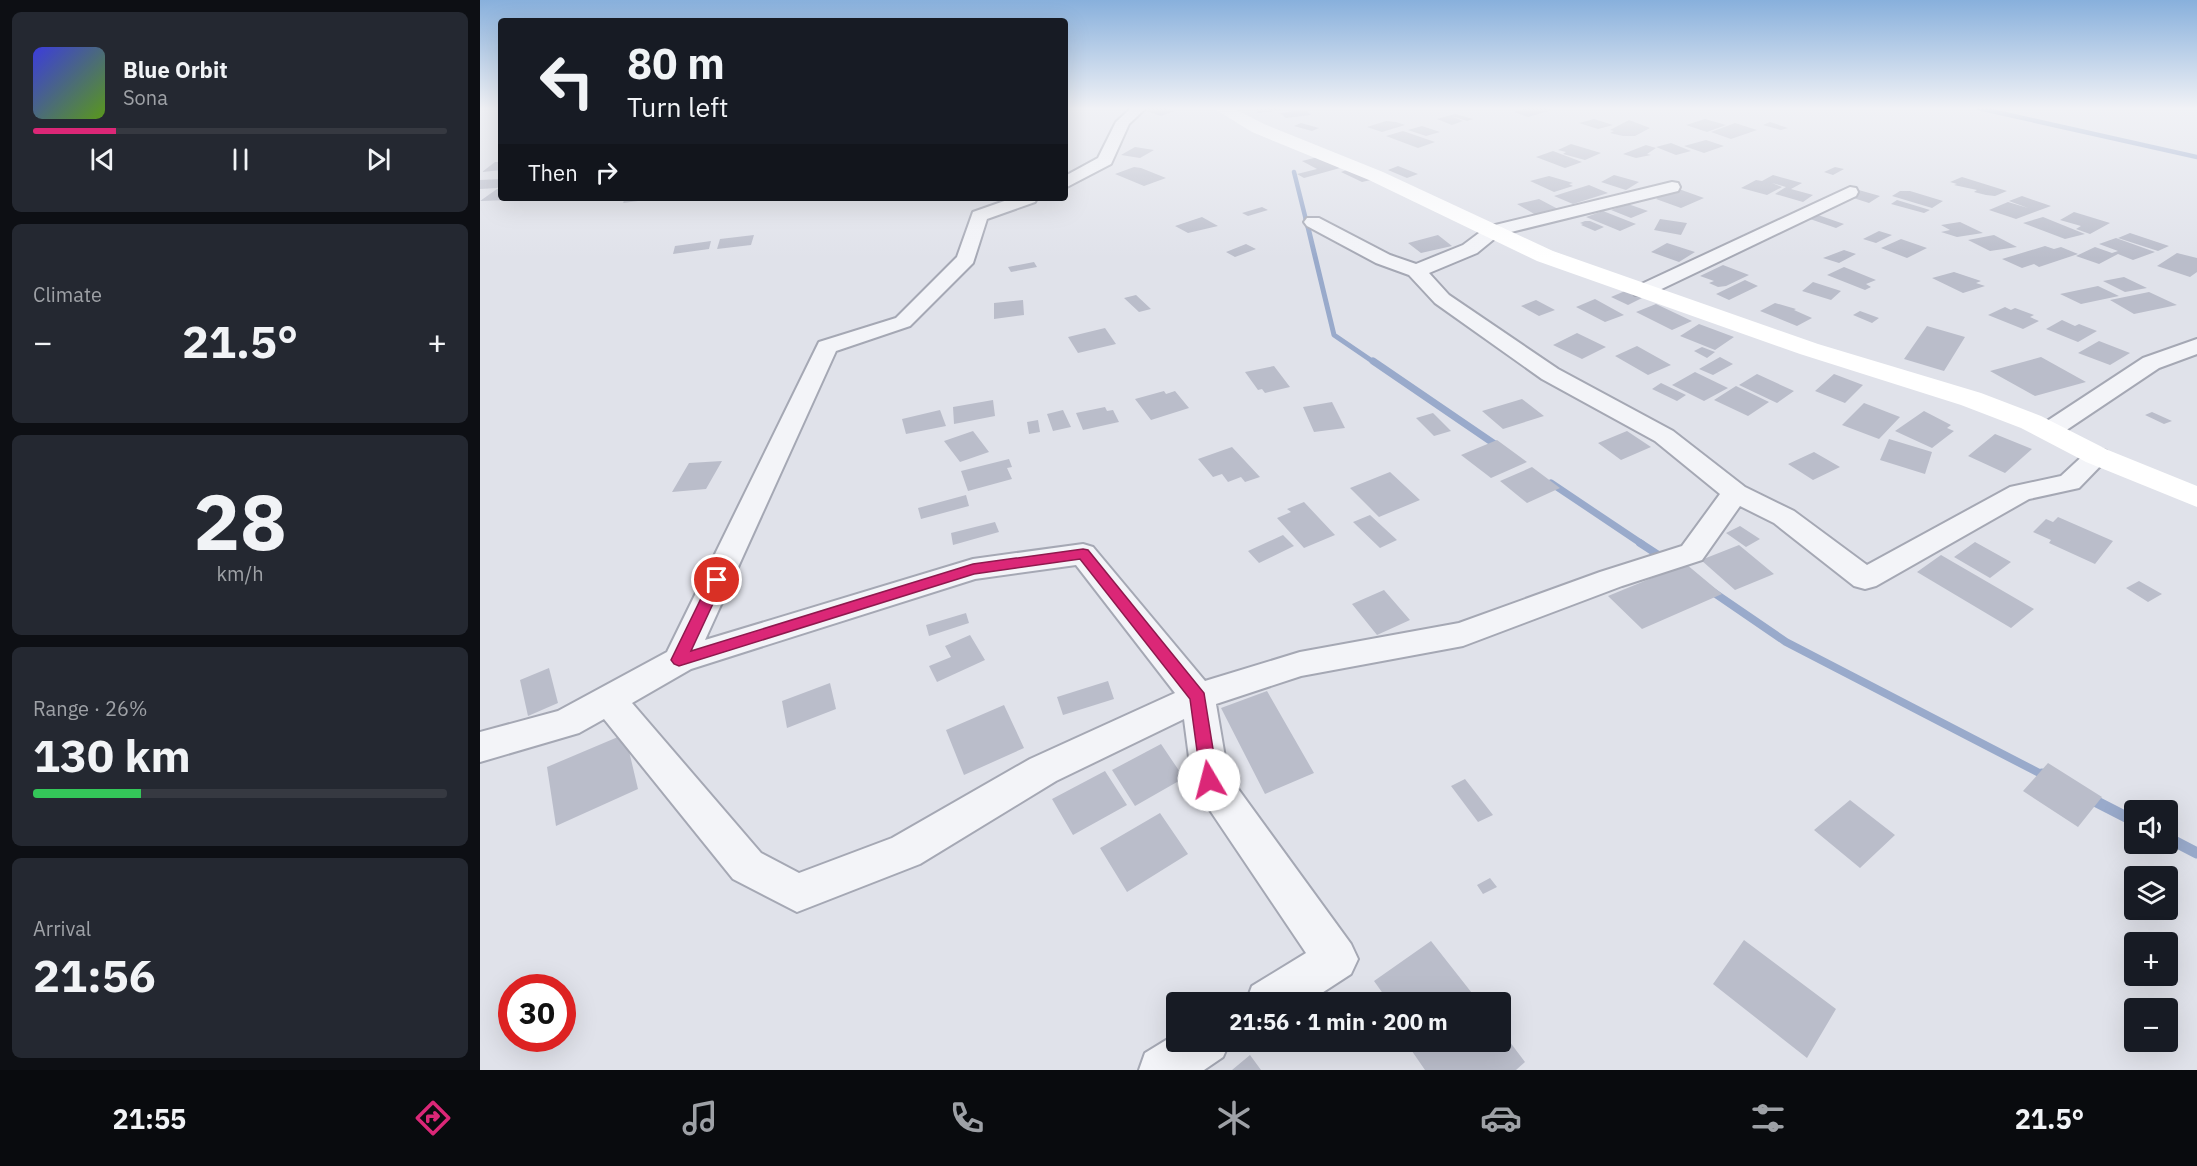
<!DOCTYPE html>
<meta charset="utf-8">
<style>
body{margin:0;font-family:"IBM Plex Sans",sans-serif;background:#242831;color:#f1f3f6;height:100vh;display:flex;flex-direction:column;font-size:22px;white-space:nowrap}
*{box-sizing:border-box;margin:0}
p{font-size:20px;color:#9ea1a6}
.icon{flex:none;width:33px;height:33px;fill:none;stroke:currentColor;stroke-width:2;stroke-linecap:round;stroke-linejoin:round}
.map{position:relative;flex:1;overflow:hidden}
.side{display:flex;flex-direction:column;gap:12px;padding:12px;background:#0d0f14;width:480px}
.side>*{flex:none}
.guide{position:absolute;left:18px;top:18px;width:570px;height:183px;border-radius:6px;box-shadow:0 6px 24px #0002;background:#171b24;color:#f1f3f6;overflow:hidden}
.controls{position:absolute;left:1644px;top:800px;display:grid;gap:12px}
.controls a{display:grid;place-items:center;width:54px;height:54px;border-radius:6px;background:#171b24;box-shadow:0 6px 24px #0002;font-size:30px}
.speed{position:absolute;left:18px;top:974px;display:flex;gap:12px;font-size:30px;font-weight:700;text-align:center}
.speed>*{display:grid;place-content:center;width:78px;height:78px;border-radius:50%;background:#171b24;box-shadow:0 6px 24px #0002;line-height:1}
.speed .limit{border:9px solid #d22;background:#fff;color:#111}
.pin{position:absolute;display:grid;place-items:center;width:51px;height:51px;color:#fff;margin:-26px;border:3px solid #fff;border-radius:50%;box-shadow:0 2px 6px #0007}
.me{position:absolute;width:66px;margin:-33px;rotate:352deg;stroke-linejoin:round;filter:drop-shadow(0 0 4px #0008)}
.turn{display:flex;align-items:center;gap:21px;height:126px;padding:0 30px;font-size:27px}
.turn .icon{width:78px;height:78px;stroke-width:2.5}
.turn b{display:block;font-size:42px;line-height:51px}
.then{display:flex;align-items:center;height:57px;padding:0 30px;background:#0003;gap:12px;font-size:22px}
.big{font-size:45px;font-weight:700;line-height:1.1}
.side .card{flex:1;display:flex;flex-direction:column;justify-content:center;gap:9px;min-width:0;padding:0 21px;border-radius:9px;background:#242831}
.side .dial{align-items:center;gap:0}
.dial b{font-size:78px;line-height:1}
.song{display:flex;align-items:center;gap:18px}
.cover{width:72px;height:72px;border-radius:9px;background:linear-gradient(135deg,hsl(240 70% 55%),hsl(90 70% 35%))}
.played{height:6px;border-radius:3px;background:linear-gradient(90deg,#db2777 20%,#363941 20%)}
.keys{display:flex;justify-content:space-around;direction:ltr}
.heat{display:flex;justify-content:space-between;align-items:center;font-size:33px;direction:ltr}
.charge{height:9px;border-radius:4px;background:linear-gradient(90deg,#34c759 26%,#363941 0)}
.trip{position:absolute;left:686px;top:992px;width:345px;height:60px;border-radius:6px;background:#171b24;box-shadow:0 6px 24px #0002;font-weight:700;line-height:60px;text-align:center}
.menu{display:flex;height:96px;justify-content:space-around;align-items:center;background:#090b0e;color:#9ea1a6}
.menu .icon{width:42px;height:42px}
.menu .current{color:#db2777}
.menu b{font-size:27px;color:#f1f3f6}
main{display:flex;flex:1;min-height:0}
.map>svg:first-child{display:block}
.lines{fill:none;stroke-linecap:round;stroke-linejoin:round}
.stream-far4{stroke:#99aacb;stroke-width:4.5}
.stream-far3{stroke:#99aacb;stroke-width:5}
.stream-far2{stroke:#99aacb;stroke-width:7}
.stream-far1{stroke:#99aacb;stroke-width:8}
.stream{stroke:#99aacb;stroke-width:11}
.building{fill:#babdca}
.street-casing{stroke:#a5a8b4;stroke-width:4}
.street{fill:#f3f4f8;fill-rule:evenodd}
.secondary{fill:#fff;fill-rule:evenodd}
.route{fill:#db2777;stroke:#8e194d;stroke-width:1.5}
</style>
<main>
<section class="side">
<div class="card">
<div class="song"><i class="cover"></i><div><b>Blue Orbit</b><p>Sona</p></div></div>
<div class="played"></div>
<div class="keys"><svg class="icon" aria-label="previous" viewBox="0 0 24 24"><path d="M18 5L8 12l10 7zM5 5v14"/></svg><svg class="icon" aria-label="pause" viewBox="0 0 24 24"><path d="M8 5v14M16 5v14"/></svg><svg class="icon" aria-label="next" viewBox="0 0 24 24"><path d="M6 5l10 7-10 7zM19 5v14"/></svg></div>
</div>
<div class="card"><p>Climate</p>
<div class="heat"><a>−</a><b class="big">21.5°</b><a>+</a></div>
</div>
<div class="card dial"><b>28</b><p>km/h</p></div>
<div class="card"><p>Range · 26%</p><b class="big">130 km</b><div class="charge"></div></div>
<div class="card"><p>Arrival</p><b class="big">21:56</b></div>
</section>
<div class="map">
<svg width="1717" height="1070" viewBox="0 0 1717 1070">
<rect width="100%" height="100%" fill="#e0e2ea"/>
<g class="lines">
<path class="stream-far4" d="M1498 108 1717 157
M814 172 826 220"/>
<path class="stream-far3" d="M826 219 854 335 895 363"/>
<path class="stream-far2" d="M893 361 1019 447
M1071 483 1162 544"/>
<path class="stream-far1" d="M1160 543 1183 558
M1230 590 1306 642 1565 776"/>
<path class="stream" d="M1562 774 1568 777
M1611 799 1654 821
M1688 838 1717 853"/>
</g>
<path class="building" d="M669 108H685L695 111 681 116 663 110Z
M798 108 801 110 778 113 775 109Z
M1047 108H1066L1072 110 1048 117 1034 112Z
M826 110 831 115 806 118 800 113Z
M975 114 979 115 993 119 987 121 971 116 983 121 972 125 957 119Z
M1114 119 1133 125 1118 129 1099 123Z
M1225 119 1246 125 1227 132 1206 125Z
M1149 120 1170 128 1155 136H1143L1130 133 1134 131 1130 130Z
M906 121 916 122 925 125 902 132 887 127Z
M1290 122 1308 128 1301 130 1283 125Z
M821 123 839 128 832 131 814 126Z
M1255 123 1277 130 1251 139 1231 132Z
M942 126 960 132 946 136 928 130Z
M923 131 955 142 938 148 906 136Z
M1226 140 1244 146 1224 153 1204 146Z
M1191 143 1211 151 1196 155 1176 147Z
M1091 144 1121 153 1105 160 1083 154 1086 152 1078 150Z
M1166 145 1176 148 1167 154 1171 155 1156 158 1143 154Z
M655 147 674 150 660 158 641 155Z
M1073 151 1102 162 1085 168 1056 157Z
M838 157 860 168 824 178 817 174 837 169 822 161Z
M15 162H21V170L2 172Z
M918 166 938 174 927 178 908 170Z
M654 167 661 168 686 178 664 186 635 174Z
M1355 167 1364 169 1353 175 1344 172Z
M869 169 891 180 882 182 861 172Z
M1134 175 1159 182 1146 190 1121 182Z
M1293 175 1322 183 1311 189 1333 195 1323 202 1295 194 1306 187 1292 183 1302 187 1287 195 1261 188 1276 180 1282 181Z
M1069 176 1093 183 1089 184 1093 186 1074 192 1050 181Z
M1482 177 1527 191 1515 196 1506 195 1494 192 1497 190 1474 185 1477 184 1470 182Z
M21 179V185L17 188 0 189V180Z
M1109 185 1128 193 1093 204 1074 196Z
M1196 188 1224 198 1201 208 1176 199 1179 197 1176 196Z
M17 189H21V198H33V200L0 201Z
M1375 189 1400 196 1389 203 1364 195Z
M1420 191H1430L1463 201 1452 208 1412 196Z
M1542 196 1571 206 1536 219 1509 210 1528 202 1548 208 1529 201Z
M145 198H173V199L143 203Z
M1059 199 1078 209 1056 215 1037 204Z
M1417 200 1450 210 1444 213 1411 204Z
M1148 204 1168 211 1151 218 1131 210Z
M782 207 788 210 768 216 762 213Z
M1123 211 1156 224 1140 231 1106 217Z
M1594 212 1630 223 1610 234 1596 229 1601 226 1580 220Z
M1338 215 1364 224 1356 228 1330 219Z
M722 217 738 226 708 233 695 226Z
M1563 217 1605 234 1585 239 1543 223Z
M1180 219 1207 223 1201 235 1174 230Z
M1105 221H1110L1124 227 1115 231 1101 225 1103 224 1100 223Z
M1480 222 1503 233 1477 237 1461 232 1470 230 1461 225Z
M1399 231 1412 235 1396 243 1383 239Z
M1650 233 1689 246 1678 251 1638 238Z
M274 235 271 245 237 249 240 239Z
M958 235 972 246 941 253 928 243Z
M1514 235 1537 247 1510 251 1488 240Z
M1636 238 1675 252 1653 260 1638 254 1619 264 1596 256 1615 247 1632 253 1638 251 1619 244Z
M1421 239 1447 248 1427 258 1401 248Z
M231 241 229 249 193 254 195 246Z
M1187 243 1215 252 1199 262 1171 252Z
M766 244 776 249 755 257 746 252Z
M1565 246 1574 249 1581 247 1598 254 1559 267 1554 264 1542 268 1522 259Z
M1364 250 1376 254 1359 263 1343 258Z
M1697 253 1717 258V272L1710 277 1677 266Z
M554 262 557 267 531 272 528 267Z
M1243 265 1269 275 1246 286 1238 287 1229 283 1234 281 1220 276Z
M1364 267 1396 280 1386 284 1391 287 1385 290 1347 275Z
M1474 272 1501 281 1496 283 1505 286 1483 293 1452 278Z
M1644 277 1667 288 1645 292 1623 281Z
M1265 280 1278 286 1249 300 1236 294Z
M1333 282 1361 291 1351 300 1322 291Z
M1618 286 1639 296 1601 304 1580 294Z
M1145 291 1162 298 1148 305 1131 297Z
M1669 292 1697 305 1654 314 1630 300Z
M656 295 671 309 659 312 644 298Z
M1115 299 1144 315 1125 322 1096 307Z
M543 300 544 315 514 319V303Z
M1056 300 1075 310 1059 316 1041 306Z
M1295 303 1316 309 1314 310 1332 318 1317 326 1280 311Z
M1176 304 1212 321 1192 330 1156 312Z
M1525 307 1531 310 1535 308 1554 315 1550 317 1559 321 1543 329 1508 315Z
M1380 311 1399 318 1392 323 1373 315Z
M1582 320 1595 326 1599 324 1617 331 1598 342 1566 329Z
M1219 324 1254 337 1235 350 1200 336Z
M1447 326 1485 337 1464 371 1424 359Z
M625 328 636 344 598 353 588 337Z
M1097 333 1126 347 1102 359 1073 345Z
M1619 341 1650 353 1630 365 1598 353Z
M1157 346 1191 365 1168 375 1135 356Z
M1222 347 1235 352 1227 358 1214 351Z
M1240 357 1253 364 1233 375 1219 369Z
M1561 357 1606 382 1555 396 1510 371Z
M794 366 810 387 785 393 782 389 778 390 765 372Z
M1215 372 1248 388 1224 401 1192 385Z
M1277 374 1314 391 1297 403 1259 385Z
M1354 374 1383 385 1365 403 1335 391Z
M1181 383 1206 395 1197 401 1172 389Z
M1256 386 1289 402 1268 416 1234 400Z
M684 391 686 394 695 391 709 408 671 420 655 399Z
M1042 399 1064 416 1023 429 1002 411Z
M513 400 515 416 474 424 473 407Z
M852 402 865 428 834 432 823 407Z
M1384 403 1420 417 1399 439 1362 425Z
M625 407 627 411 633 410 639 422 603 430 596 413Z
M460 410 466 426 426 434 422 419Z
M583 410 591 427 573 431 567 414Z
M1444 411 1471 425 1467 428 1474 431 1452 448 1415 431Z
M1672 412 1692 421 1684 424 1665 415Z
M953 413 971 431 954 436 936 418Z
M558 420 560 432 549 434 547 422Z
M493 431 509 452 480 462 464 441Z
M1147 431 1171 447 1141 460 1118 443Z
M1515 434 1552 449 1525 473 1488 456Z
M1409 439 1452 452 1445 474 1400 460Z
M1017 440 1047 462 1011 478 981 455Z
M752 447 780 477 765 482 761 477 748 482 742 474 733 477 718 459Z
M1334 452 1360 467 1333 480 1308 464Z
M529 459 532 467 527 468 532 479 488 491 481 471Z
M242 461 226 489 192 492 209 463Z
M1052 467 1080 488 1047 503 1020 481Z
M910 472 940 500 899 517 870 488Z
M486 495 489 506 441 519 438 508Z
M824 502 855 535 824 548 797 518 811 512 807 509Z
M890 515 917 540 900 548 873 522Z
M1578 517 1633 541 1615 564 1569 543 1571 540 1553 532 1566 519 1573 522Z
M515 522 519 532 473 545 471 533Z
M1260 526 1280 539 1266 547 1246 533Z
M803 535 814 546 779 563 768 551Z
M1495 542 1531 562 1510 578 1474 557Z
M1259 545 1294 574 1255 590 1221 560Z
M1461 555 1554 609 1531 628 1437 572Z
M1206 564 1242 594 1162 629 1128 596Z
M1659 581 1682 594 1668 602 1646 588Z
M904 590 930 620 897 635 872 604Z
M486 613 489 623 449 636 446 625Z
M490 635 505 660 457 682 449 666 471 657 465 646Z
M69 668 78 703 48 716 40 680Z
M628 681 634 699 583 715 577 697Z
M350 683 356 709 307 728 302 701Z
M787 691 834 773 785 794 741 708Z
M524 705 544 748 484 775 466 730Z
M145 734 158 789 76 826 67 767Z
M681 744 704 778 655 806 632 770Z
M1568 763 1622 797 1598 827 1543 791Z
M625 771 647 805 593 835 572 799Z
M985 779 1013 815 998 822 971 786Z
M1370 800 1415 835 1380 868 1334 830Z
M680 813 708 854 647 892 620 848Z
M1010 878 1017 887 1003 894 997 885Z
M1264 940 1356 1009 1327 1058 1233 984Z
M951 941 999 1002H909L894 981Z
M1020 1029 1045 1062 1036 1070H945L925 1041H1020Z
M770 1055 781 1070H752Z"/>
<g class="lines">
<g class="street-casing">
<path id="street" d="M651 108H666L649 124 631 164 585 188V176L618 158 636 122Z
M1192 182 1198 183 1200 187 1198 191 1019 235 997 253 949 273 969 295 1078 369 1193 431 1265 487 1314 511 1387 565 1530 487 1581 476 1608 451 1617 448 1626 451 1630 456 1599 488 1549 499 1396 586 1385 589 1374 586 1294 523 1260 506 1222 560 1142 586 983 646 821 676 736 704 748 775 871 944 878 959 871 974 828 1002H766L772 986 826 953 717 791 712 780 704 719 576 781 440 864 317 912 253 879 124 719 99 733 0 762V732L78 711 187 652 339 342 416 318 477 257 493 212 533 198H557L555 202 507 219 493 263 430 326 356 351 225 640 493 559 603 544 613 547 725 681 820 652 979 623 1120 572 1202 546 1240 494 1175 441 1062 379 955 303 929 275 896 263 827 226 824 222 827 218H839L910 255 936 264 983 245 1007 227ZM596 565 695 693 550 759 412 838 319 873 281 853 152 703 211 669 495 579Z
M1370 187 1376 188 1378 192 1376 196 1169 295H1155L1152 291 1155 287Z
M1717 339V354L1679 368 1579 435 1570 437 1561 435 1558 430 1561 425 1663 358Z
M696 1034V1041H750L743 1057 724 1070H659L665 1053Z"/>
</g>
<use href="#street" class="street"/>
<path class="secondary" d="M733 108H753L784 124 903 172 1073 251 1338 344 1501 393 1561 416 1628 450 1717 486V507L1606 462 1541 428 1481 405 1320 354 1057 261 889 180 772 132Z"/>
</g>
<linearGradient id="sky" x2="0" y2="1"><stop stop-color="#88b0dc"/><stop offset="0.42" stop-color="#f1f2f6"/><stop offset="1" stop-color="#f1f2f6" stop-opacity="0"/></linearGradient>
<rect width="1717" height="258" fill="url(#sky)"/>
<path class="route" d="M603 549 608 550 724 693 738 780 736 785 729 787 723 785 721 780 710 699 600 559 494 574 199 666 194 664 191 660 230 580 237 575 244 580 211 651 493 564Z"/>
</svg>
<div class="controls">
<a><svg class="icon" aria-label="sound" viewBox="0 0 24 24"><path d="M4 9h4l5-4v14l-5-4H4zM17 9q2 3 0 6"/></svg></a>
<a><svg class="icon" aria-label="layers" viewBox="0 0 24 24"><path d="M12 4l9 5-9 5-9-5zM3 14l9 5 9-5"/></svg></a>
<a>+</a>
<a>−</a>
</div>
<div class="speed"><div class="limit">30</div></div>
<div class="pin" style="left:237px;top:580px;background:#d93025"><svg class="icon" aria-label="arrive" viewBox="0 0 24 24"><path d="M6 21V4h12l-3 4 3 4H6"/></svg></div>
<svg class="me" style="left:729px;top:780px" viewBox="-20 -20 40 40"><circle r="19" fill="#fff"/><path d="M0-13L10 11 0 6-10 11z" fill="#db2777"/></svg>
<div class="trip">21:56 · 1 min · 200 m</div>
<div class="guide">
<div class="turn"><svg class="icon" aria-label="left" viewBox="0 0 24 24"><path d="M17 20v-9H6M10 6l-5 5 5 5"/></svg><div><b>80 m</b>Turn left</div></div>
<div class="then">Then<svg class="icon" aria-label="right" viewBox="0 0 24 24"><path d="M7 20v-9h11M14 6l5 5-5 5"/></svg></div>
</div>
</div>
</main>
<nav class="menu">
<b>21:55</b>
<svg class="icon current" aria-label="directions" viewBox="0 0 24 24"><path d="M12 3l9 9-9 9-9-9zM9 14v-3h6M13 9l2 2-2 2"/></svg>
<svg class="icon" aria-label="music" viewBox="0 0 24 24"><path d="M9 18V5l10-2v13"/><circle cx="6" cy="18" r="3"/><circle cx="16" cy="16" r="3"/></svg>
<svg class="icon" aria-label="phone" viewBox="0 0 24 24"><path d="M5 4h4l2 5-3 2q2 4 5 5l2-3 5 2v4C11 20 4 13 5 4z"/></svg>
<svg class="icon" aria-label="climate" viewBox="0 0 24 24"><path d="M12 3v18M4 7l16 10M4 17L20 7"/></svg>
<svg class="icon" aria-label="car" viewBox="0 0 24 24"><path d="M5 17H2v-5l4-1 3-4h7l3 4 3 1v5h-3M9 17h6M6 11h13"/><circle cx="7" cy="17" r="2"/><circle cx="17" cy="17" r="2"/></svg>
<svg class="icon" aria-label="filters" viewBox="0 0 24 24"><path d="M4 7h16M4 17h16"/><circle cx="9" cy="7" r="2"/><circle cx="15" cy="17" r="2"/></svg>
<b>21.5°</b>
</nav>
